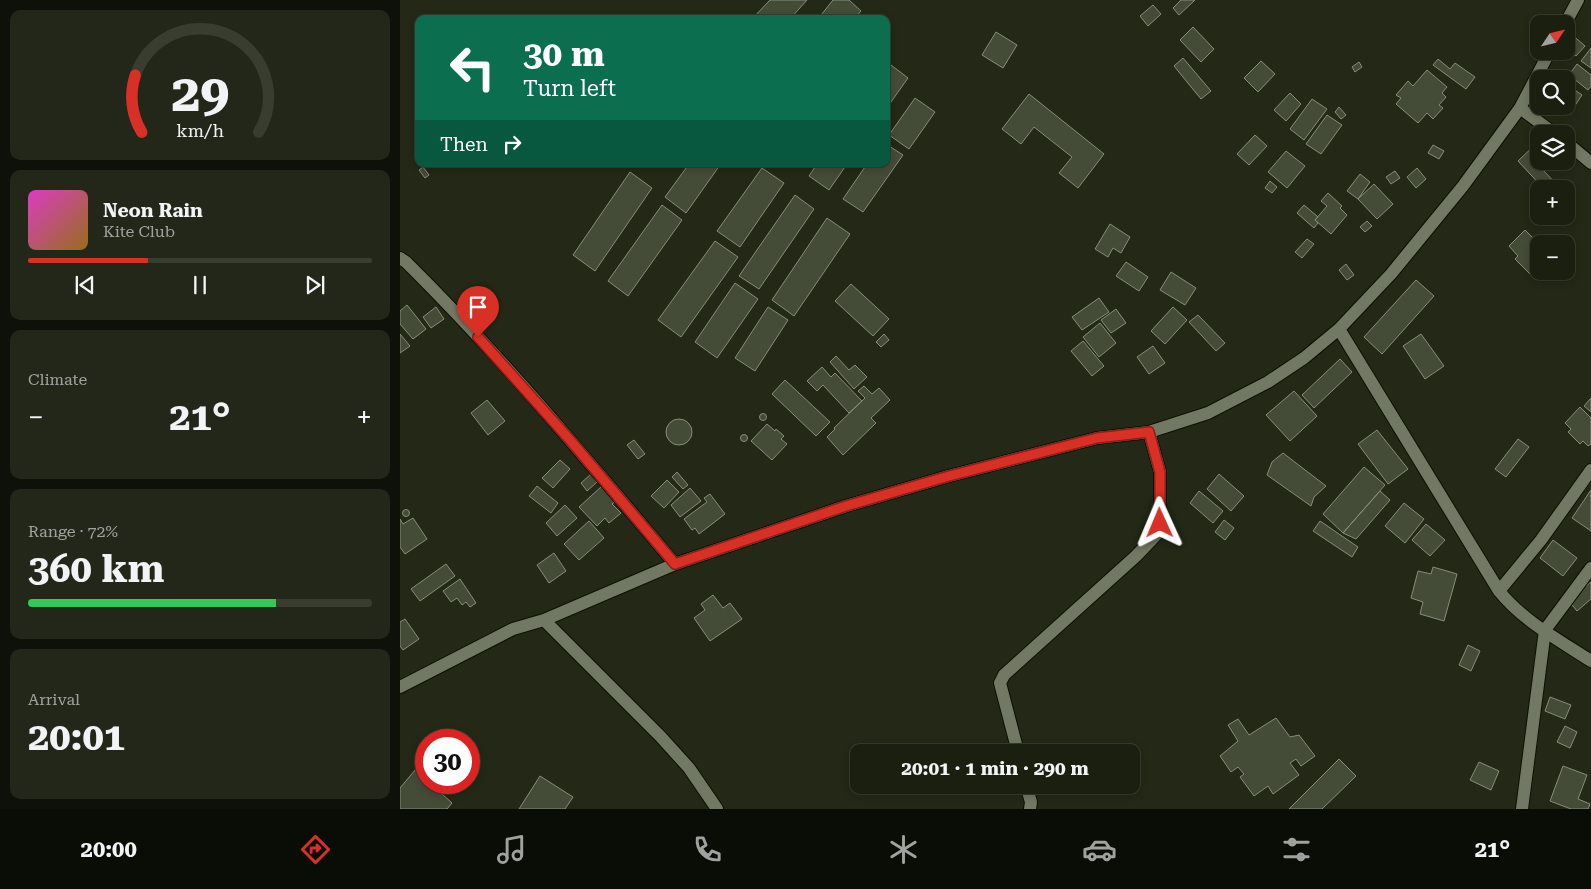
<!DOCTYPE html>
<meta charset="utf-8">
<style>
body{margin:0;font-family:"Roboto Serif",serif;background:#232719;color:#f1f3f6;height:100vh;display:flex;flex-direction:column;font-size:19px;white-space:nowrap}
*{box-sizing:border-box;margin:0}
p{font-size:16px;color:#9fa29f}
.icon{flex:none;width:28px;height:28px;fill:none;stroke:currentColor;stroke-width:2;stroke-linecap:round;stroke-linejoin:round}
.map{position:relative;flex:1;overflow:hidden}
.sheet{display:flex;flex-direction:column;gap:10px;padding:10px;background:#0e1109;width:400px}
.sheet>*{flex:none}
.top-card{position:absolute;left:15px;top:15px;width:475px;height:152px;border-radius:10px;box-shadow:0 2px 8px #0003,0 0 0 1px #383d30;background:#0b6e4f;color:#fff;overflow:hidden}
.needle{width:32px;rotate:55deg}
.buttons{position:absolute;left:1130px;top:15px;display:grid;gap:10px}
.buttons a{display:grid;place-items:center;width:45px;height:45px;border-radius:10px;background:#1a1f10;box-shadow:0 2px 8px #0003,0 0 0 1px #383d30;font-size:25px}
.speed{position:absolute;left:15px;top:729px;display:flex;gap:10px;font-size:25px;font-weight:700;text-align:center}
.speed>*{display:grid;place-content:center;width:65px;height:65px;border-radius:50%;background:#1a1f10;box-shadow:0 2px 8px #0003,0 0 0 1px #383d30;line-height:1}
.speed .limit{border:8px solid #d22;background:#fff;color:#111}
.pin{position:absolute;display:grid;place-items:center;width:42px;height:42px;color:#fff;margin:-51px -21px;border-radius:50% 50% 50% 0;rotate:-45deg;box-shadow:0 0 5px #0007}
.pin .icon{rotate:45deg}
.me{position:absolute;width:55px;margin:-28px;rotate:359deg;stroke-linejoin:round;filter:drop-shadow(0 0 4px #0008)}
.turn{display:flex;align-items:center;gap:18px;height:105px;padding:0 25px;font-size:22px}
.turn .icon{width:65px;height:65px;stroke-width:2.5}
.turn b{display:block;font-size:35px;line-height:42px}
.then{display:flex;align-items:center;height:48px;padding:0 25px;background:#0003;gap:10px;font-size:19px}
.big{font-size:38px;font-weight:700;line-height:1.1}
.sheet .card{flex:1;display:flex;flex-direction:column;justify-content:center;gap:8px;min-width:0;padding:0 18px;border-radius:10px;background:#232719}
.sheet .dial{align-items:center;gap:0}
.dial svg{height:130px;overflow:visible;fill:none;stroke:#383d30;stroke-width:7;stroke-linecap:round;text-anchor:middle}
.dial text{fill:#f1f3f6;stroke:none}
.song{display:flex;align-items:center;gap:15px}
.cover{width:60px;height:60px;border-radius:8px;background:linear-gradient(135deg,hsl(310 70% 55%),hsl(40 70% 35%))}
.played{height:5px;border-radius:2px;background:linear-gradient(90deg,#d93025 35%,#383d30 35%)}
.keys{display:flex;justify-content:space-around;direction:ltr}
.heat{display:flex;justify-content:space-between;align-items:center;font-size:28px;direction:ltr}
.charge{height:8px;border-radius:4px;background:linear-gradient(90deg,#34c759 72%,#383d30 0)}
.trip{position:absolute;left:450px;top:744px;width:290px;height:50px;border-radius:10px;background:#1a1f10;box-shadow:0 2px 8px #0003,0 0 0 1px #383d30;font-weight:700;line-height:50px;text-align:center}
.tabs{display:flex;height:80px;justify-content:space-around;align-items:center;background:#0a0c06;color:#9fa29f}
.tabs .icon{width:35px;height:35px}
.tabs .current{color:#d93025}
.tabs b{font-size:22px;color:#f1f3f6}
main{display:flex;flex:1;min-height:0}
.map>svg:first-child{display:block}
.building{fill:#444b37;stroke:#868e78}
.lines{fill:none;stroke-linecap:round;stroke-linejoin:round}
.minor-casing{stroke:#0c1102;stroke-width:14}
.minor{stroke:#717863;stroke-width:12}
.route-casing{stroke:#8d1f18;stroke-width:12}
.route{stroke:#d93025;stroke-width:9}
</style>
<main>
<section class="sheet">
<div class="card dial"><svg viewBox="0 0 100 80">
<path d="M14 69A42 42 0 1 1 86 69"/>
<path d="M14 69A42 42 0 0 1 10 34" stroke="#d93025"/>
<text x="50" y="56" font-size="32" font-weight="700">29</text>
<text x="50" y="72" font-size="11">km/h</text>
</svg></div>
<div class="card">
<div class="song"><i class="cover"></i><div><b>Neon Rain</b><p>Kite Club</p></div></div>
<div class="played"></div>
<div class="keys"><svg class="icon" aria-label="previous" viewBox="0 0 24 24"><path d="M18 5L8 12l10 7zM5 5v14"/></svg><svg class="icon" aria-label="pause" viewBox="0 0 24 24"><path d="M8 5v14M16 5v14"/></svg><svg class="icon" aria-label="next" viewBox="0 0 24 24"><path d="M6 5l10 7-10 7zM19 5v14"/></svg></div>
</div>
<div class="card"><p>Climate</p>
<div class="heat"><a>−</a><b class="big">21°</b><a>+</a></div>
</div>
<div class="card"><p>Range · 72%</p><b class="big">360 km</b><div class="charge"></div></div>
<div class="card"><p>Arrival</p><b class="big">20:01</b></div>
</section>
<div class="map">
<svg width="1191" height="809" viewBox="0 0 1191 809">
<rect width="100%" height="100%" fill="#232916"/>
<path class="building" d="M370 0H407L390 19H352Z
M433 0H449L461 11 454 19H418Z
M781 0H795L779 15 773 8Z
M753 5 761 14 748 26 740 16Z
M793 27 814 49 801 62 780 40Z
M596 32 617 45 603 68 582 55Z
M1170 33 1185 46 1176 56 1166 48V37Z
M1191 48V68L1181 61Z
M783 58 811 91 801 99 774 66Z
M1038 59 1050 69 1055 63 1075 77 1066 89 1033 65Z
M861 61 875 74 858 92 844 78Z
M959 62 962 67 955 72 952 67Z
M1177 64 1191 75V86L1188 90 1169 75Z
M491 65 508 78 486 109V71Z
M1027 70 1047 87 1042 93 1046 97 1039 105 1043 108 1033 119 1027 113 1018 123 996 104 1001 98 996 95 1008 81 1013 86Z
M1166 84 1182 95 1172 110 1166 106Z
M890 93 901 104 886 121 874 110Z
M629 94 704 154 678 188 659 173 672 157 634 127 621 144 602 129Z
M515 98 535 112 509 149 489 135Z
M912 99 927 109 904 140 890 129Z
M939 107 946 115 941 119 935 112Z
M927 115 942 125 921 154 906 144Z
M855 135 867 146 849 165 837 154Z
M1139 141V161H1147L1141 168 1161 189H1144L1118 161Z
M486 144 503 155 463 212 443 199 467 164H486Z
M1033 145 1044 151 1039 159 1028 153Z
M886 151 905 166 887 188 868 172Z
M289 164H318L320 165 286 213 265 197Z
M417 164H447L429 190 409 176Z
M23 167 29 175 25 178 19 170Z
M362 168 384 183 340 247 317 231Z
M1017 168 1026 179 1016 188 1007 177Z
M995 171 1000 178 991 184 986 177Z
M230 172 252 188 195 271 173 255Z
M960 174 970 182 958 199 947 191Z
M870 181 877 187 872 193 865 188Z
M974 184 993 204 977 219 958 199Z
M928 193 942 206 940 208 947 215 931 234 915 220 927 206 921 201Z
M395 195 414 209 359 289 339 276Z
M262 205 282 220 228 296 208 281Z
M904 205 918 217 915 220 918 223 914 228 897 213Z
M427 218 450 234 394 316 372 300Z
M967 221 972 226 965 232 960 227Z
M710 224 730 237 721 253 713 248 708 257 695 249Z
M1125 230 1139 244V271H1141L1138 275 1135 272 1132 276 1115 259 1118 256 1109 246Z
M907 239 914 244 902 258 895 252Z
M315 241 338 257 281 337 258 320Z
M726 262 748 277 739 291 716 276Z
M946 264 954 275 947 280 939 270Z
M771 272 796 288 785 305 760 290Z
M1016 280 1034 296 982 354 964 337Z
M335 283 358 299 317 358 295 342Z
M451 284 489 319 473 336 435 301Z
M699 298 709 312 682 330 672 317Z
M7 305 26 329 13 339 0 324V311Z
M36 307 44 319 31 328 23 317Z
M368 307 388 320 355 371 335 358Z
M773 307 787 320 765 344 751 331Z
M716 309 726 323 711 333 701 320Z
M798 315 825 343 816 351 789 322Z
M700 323 716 343 699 357 683 337Z
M0 334 10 346 0 353Z
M484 334 489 340 481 347 476 342Z
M1021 334 1044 366 1025 379 1003 346Z
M683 341 704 366 692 376 671 351Z
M753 346 765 363 749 374 737 357Z
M436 356 449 370 455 365 467 377 454 389 430 362Z
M940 359 952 372 914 408 902 395Z
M422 367 431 377 435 373 462 401 449 413 423 385 417 391 407 381Z
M385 380 430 422 416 436 372 394Z
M464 386 472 394 479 388 490 400 471 418 476 423 443 455 427 437 435 429 434 428 465 398 458 391Z
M894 391 917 416 890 441 866 415Z
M1191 398V412L1184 406Z
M87 400 105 421 88 435 71 413Z
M1180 407 1191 418V444L1188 446 1183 441 1180 444 1168 432 1171 429 1165 423Z
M359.5 417a3.5 3.5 0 1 1 7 0a3.5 3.5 0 1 1-7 0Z
M266 432a13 13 0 1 1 26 0a13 13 0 1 1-26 0Z
M367 424 375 431 376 429 384 436 381 439 387 444 372 460 351 441Z
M977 430 1008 469 988 484 958 444Z
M340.5 438a3.5 3.5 0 1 1 7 0a3.5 3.5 0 1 1-7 0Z
M1118 439 1129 447 1106 477 1095 469Z
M234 440 245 454 238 459 227 445Z
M883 453 926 486 914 497 911 506 867 475 872 462Z
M160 460 170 469 153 488 142 478Z
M964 467 985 485 943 533 923 514Z
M277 472 288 485 283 489 272 477Z
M191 474 197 482 187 491 181 483Z
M819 474 844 496 831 511 807 489Z
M267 480 279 492 264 508 251 496Z
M137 486 158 503 151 513 129 496Z
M202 486 216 501 212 504 221 513 209 523 205 518 197 526 179 507Z
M290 488 301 501 280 517 271 505Z
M1191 490V531L1172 518Z
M799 491 823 511 813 523 790 503Z
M980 491 990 500 956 539 943 533Z
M310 494 325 514 299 534 295 528 292 530 284 519 307 502 304 498Z
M1004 503 1024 519 1005 543 985 526Z
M165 505 177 518 157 536 146 523Z
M2.5 513a3.5 3.5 0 1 1 7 0a3.5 3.5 0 1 1-7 0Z
M13 518 27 539 5 554 0 547V519L3 524Z
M824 520 834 528 825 540 815 532Z
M189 521 204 538 179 560 164 544Z
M920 521 958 547 952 557 913 531Z
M1026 524 1045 540 1030 556 1012 540Z
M1153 540 1177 558 1163 576 1140 558Z
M154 553 166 571 149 583 137 565Z
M46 564 55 576 20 601 11 589Z
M1033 567 1057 574 1044 621 1020 614 1023 602 1011 598 1018 571 1031 574Z
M60 579 76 603 70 607 66 602 62 605 57 598 51 602 43 591Z
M1191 582V599L1177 611 1168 600Z
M313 595 323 608 330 603 342 619 310 641 294 618 305 610 301 604Z
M5 619 19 639 3 650 0 646V622Z
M1068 645 1080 651 1071 671 1059 665Z
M1150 697 1171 705 1165 719 1145 711Z
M876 718 890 737 899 735 915 756 901 766 896 759 890 763 899 775 873 794 868 786 854 796 840 777 844 774 838 767 831 772 820 756 838 741 828 725 838 719 849 735Z
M1165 726 1177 732 1170 748 1157 742Z
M26 757V782H50L41 793 52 803 47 809H0V788Z
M939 759 956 776 922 809H889Z
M1079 762 1099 771 1091 790 1070 780Z
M1163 766 1187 775 1178 799 1190 804 1188 809H1171L1150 801Z
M140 776 173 797 165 809H119Z"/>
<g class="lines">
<g class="minor-casing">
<path id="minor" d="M1165 24 1178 0
M1120 108 1155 134
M1166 142 1191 163
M0 258 6 262C102 357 188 461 275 564
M939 329 1099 591C1123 621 1159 640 1191 661
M1099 591 1141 540 1191 470
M144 620 260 736 289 768 317 809
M0 687 113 629 144 620 275 564 446 506 549 476 697 438 749 432 808 413 868 382 904 358 939 329 991 274 1063 186 1120 108 1150 51
M618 752 600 683 604 675 736 556 758 533 760 523V472L749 432
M626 785 631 802 630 809
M1122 809 1145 630 1191 568"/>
</g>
<use href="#minor" class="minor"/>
</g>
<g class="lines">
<g class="route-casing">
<path id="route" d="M78 337 170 440 275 564 446 506 549 476 697 438 749 432 760 472V523"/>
</g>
<use href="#route" class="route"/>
</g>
</svg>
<div class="buttons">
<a><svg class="needle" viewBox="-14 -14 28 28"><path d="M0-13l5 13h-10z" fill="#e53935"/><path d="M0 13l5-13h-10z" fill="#9fa29f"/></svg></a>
<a><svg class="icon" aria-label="search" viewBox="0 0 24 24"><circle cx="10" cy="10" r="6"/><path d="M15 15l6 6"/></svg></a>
<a><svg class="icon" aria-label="layers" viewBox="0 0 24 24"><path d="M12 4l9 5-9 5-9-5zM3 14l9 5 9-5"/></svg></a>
<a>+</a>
<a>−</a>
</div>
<div class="speed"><div class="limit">30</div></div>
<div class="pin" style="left:78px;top:337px;background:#d93025"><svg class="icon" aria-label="arrive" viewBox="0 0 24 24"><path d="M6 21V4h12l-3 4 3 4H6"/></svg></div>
<svg class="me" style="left:760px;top:523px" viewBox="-20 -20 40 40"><path d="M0-17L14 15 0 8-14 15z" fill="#d93025" stroke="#fff" stroke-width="4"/></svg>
<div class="trip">20:01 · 1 min · 290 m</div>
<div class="top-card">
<div class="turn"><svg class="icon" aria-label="left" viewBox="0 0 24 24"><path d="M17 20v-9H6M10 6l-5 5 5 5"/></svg><div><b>30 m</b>Turn left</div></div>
<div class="then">Then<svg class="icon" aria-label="right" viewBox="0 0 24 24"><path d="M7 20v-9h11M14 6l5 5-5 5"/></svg></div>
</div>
</div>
</main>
<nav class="tabs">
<b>20:00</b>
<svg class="icon current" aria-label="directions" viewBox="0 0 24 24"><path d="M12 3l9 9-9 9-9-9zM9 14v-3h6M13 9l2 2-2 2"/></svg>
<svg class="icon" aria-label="music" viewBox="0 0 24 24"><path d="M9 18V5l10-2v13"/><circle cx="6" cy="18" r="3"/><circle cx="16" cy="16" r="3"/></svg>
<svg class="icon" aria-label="phone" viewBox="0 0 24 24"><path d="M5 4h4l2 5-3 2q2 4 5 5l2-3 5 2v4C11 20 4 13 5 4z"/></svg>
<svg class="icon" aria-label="climate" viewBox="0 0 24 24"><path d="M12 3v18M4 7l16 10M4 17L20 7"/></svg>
<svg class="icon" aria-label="car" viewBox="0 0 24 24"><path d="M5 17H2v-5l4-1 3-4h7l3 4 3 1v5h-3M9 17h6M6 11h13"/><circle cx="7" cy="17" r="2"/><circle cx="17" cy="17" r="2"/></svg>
<svg class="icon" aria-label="filters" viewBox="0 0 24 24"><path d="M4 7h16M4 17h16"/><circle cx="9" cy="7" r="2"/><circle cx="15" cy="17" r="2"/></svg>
<b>21°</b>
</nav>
